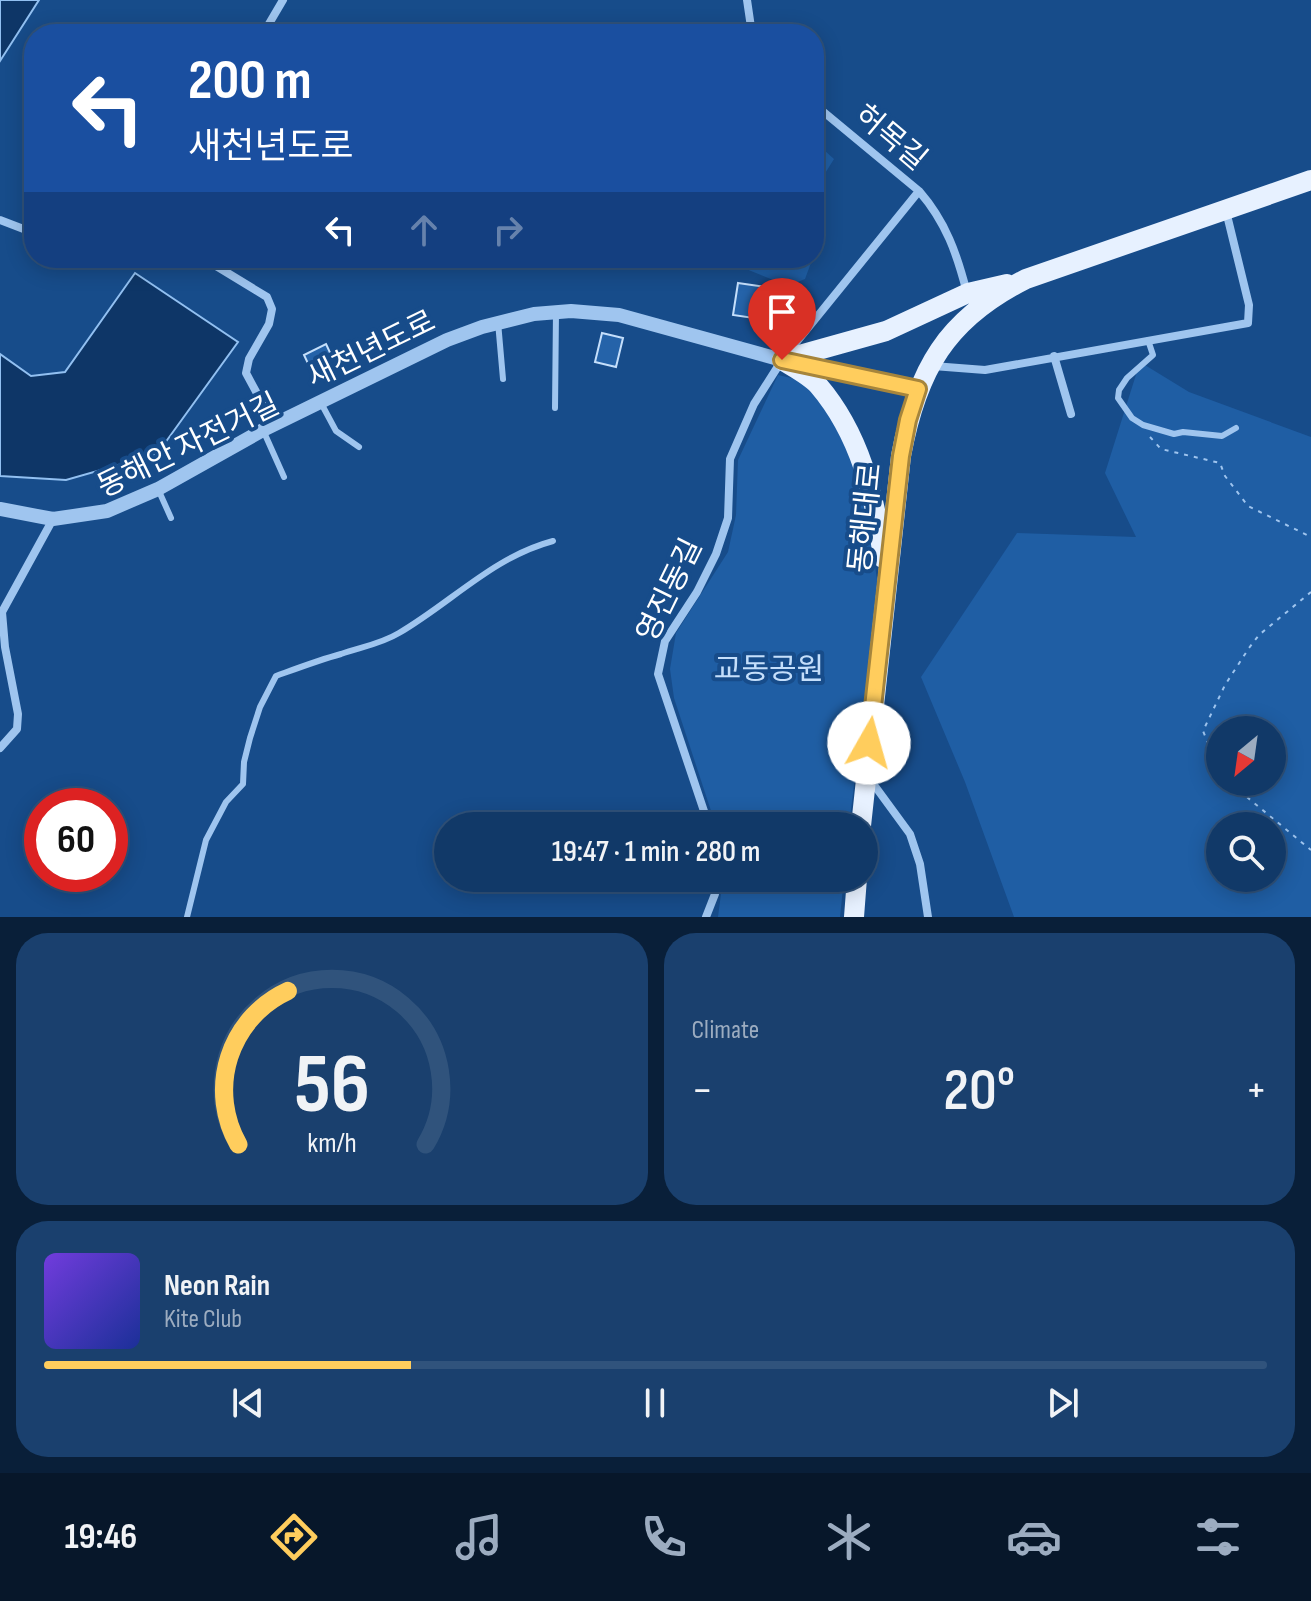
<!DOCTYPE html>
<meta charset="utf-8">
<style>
body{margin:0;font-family:"Sofia Sans Condensed","Noto Sans KR",sans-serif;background:#1a406e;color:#f1f3f6;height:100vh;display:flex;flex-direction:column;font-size:30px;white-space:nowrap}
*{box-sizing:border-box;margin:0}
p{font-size:26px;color:#9cacc0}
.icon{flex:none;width:44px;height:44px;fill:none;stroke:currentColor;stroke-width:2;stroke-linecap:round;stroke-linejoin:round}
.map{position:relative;height:917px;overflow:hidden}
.side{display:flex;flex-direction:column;gap:16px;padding:16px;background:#091f39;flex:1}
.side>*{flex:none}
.banner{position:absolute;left:24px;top:24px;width:800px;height:244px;border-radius:32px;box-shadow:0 4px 20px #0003,0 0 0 2px #30537c;background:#1a4fa0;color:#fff;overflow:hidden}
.needle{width:52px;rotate:209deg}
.controls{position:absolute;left:1206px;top:716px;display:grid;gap:16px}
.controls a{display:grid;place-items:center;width:80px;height:80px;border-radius:50%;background:#113968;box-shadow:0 4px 20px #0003,0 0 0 2px #30537c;font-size:40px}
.speed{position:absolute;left:24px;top:788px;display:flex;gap:16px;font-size:40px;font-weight:700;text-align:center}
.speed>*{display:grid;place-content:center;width:104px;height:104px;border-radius:50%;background:#113968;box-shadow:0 4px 20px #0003,0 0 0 2px #30537c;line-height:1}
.speed .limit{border:12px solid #d22;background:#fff;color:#111}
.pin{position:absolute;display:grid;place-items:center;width:68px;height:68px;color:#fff;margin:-82px -34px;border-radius:50% 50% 50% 0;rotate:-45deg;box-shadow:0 0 8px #0007}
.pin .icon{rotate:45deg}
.me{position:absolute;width:88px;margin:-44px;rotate:7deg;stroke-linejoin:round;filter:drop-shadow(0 0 6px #0008)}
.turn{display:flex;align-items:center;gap:28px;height:168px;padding:0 32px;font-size:36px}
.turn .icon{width:104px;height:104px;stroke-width:2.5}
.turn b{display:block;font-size:56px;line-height:68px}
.lanes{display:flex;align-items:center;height:76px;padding:0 32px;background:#0003;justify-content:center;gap:40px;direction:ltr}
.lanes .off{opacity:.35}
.big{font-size:60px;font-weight:600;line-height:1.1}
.side .card{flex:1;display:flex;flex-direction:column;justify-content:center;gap:12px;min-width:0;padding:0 28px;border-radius:32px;background:#1a406e}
.side .dial{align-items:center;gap:0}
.dial svg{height:208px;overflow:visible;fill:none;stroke:#30537c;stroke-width:7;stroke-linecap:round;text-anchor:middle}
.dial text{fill:#f1f3f6;stroke:none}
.song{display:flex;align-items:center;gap:24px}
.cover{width:96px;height:96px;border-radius:12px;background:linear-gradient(135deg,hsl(260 70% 55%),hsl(230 70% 35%))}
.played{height:8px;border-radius:4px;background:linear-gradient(90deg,#ffcd5d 30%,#30537c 30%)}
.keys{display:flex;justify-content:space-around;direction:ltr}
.heat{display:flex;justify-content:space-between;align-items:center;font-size:44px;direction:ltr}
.side .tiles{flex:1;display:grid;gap:16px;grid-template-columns:1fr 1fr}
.card:last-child{grid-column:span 2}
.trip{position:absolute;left:434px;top:812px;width:444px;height:80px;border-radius:40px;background:#113968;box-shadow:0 4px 20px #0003,0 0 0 2px #30537c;font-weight:600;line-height:80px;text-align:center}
.tab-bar{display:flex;height:128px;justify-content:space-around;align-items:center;background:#07172a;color:#9cacc0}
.tab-bar .icon{width:56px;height:56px}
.tab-bar .active{color:#ffcd5d}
.tab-bar b{font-size:36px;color:#f1f3f6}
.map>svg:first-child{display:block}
.green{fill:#1f5ea4;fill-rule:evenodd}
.water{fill:#0e3667;stroke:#92c0f1;stroke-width:2}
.building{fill:#2563a9;stroke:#c5dffb;stroke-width:2}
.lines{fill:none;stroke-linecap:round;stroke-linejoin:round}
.path{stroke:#9fc5ef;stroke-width:2;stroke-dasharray:4 6;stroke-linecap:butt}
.service{stroke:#9fc5ef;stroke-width:6}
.minor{stroke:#9fc5ef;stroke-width:8}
.tertiary{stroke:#9fc5ef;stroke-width:14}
.primary{stroke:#e7f1ff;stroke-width:20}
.route-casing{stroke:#a6853c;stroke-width:20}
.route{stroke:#ffcd5d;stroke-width:14}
.labels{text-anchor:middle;stroke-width:8;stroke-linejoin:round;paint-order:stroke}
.street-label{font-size:30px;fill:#fff;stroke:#174c8a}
.park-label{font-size:30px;fill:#c5dffb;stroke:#174c8a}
</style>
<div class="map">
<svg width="1311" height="917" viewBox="0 0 1311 917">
<rect width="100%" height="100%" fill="#174c8a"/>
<path class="green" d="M814 141 834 159 814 191Z
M719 258H812V260L805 279 788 286Z
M1140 362 1189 392 1311 437V917H1014L965 782 921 677 1017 533 1136 537 1105 473ZM1220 730H1272V782H1220ZM1220 826H1272V878H1220Z
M778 375 800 380 817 395 837 425 864 488 878 587 849 826H716L674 698 670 669 676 633 728 552 736 515 738 460Z
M723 878H844L840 917H718Z"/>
<path class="water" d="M0 0H39L0 61Z
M135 273 238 342 157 454 66 480 0 476V354L31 376 65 372Z"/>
<path class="building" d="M738 283 772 288 768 320 733 315Z
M602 333 623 338 616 367 595 362Z
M326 344 333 359 311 370 304 355Z"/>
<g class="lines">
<path class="path" d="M1150 437 1161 449 1220 463 1225 476 1248 506 1311 537
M1220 761 1210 748 1203 731 1225 685 1249 648 1259 635 1311 592
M1234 782 1242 793 1311 850"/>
<path class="service" d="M498 322 503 379
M1148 340 1153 355 1127 378 1119 390 1118 398 1132 418 1143 425 1174 434 1183 432 1222 436 1236 428
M321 403 336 431 359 447
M555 408 556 312
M263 430 284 477
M158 489 171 518
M187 917 206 840 226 802 243 784 244 762 250 738 260 707 276 676C298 668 319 660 341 654 361 647 381 644 399 633 452 602 493 557 553 541"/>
<path class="minor" d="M747 0 752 34
M263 34 283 0
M919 191C946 222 957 254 967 293
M0 220 34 233
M203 258 267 297 272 309 269 324 249 359 246 373 274 425
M1054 356 1071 414
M933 366 985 370 1248 323 1249 305 1226 211
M0 748 17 729 18 714 5 647 2 612 53 519
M869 778 910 834 920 864 928 917
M709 826 658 674 665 641 697 592 716 554 728 518 730 459 754 404 782 360 919 191 814 104
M706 917 715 894V878"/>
<path class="tertiary" d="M0 509 53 519 107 511 158 489 263 430 447 340 482 327 534 314 571 311 619 315 782 360 918 389"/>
<path class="primary" d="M782 360C793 367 809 375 818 385 860 434 875 496 883 558
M782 360 886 331 968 293 1007 284
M861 826 901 456C917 370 946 319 1026 279L1311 180
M854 917 857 878"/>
</g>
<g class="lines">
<g class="route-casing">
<path id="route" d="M782 360 918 389 908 420 901 456 869 743"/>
</g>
<use href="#route" class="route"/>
</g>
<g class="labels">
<g class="street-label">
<text transform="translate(891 137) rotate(40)" y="10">허목길</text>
<text transform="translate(371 349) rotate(-26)" y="10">새천년도로</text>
<text transform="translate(188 445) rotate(-26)" y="10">동해안 자전거길</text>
<text transform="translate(865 518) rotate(-84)" y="10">동해대로</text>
<text transform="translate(669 590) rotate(-64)" y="10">영진동길</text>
</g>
<g class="park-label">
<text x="769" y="679">교동공원</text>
</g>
</g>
</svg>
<div class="controls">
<a><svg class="needle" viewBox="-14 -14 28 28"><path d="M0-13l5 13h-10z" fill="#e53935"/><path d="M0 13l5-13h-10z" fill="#9cacc0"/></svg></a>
<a><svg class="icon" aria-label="search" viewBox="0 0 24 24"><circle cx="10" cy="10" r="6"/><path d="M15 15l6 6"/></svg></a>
</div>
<div class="speed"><div class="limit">60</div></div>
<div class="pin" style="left:782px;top:360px;background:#d93025"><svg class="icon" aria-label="arrive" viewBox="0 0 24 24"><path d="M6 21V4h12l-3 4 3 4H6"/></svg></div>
<svg class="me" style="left:869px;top:743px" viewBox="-20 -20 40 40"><circle r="19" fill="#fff"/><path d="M0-13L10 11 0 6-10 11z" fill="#ffcd5d"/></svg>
<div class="trip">19:47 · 1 min · 280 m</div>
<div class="banner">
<div class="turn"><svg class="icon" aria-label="left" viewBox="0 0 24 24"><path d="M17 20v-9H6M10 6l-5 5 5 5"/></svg><div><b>200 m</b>새천년도로</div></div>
<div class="lanes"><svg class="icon" aria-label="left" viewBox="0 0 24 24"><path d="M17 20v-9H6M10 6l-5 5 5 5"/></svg><svg class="icon off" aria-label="ahead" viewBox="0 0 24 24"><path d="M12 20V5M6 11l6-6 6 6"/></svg><svg class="icon off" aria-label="right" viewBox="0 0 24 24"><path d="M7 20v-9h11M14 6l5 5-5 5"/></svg></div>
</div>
</div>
<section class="side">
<div class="tiles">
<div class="card dial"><svg viewBox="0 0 100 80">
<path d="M14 69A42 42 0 1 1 86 69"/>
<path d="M14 69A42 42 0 0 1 33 10" stroke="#ffcd5d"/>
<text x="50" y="56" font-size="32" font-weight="700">56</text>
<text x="50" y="72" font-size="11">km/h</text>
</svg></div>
<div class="card"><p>Climate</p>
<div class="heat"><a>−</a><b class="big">20°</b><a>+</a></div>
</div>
<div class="card">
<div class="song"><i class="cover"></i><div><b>Neon Rain</b><p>Kite Club</p></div></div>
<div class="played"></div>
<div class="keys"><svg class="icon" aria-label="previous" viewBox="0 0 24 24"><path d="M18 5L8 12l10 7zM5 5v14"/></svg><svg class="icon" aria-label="pause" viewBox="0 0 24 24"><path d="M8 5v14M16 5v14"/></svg><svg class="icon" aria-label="next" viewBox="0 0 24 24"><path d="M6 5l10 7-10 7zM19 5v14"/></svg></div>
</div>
</div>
</section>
<nav class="tab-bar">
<b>19:46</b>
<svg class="icon active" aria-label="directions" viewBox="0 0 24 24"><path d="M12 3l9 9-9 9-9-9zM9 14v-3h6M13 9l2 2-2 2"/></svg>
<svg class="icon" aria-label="music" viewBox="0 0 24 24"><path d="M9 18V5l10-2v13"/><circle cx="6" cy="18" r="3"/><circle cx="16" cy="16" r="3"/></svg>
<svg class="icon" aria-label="phone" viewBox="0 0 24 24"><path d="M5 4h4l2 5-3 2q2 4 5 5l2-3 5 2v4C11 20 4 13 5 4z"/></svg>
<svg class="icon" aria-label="climate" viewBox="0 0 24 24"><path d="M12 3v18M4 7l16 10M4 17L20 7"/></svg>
<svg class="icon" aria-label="car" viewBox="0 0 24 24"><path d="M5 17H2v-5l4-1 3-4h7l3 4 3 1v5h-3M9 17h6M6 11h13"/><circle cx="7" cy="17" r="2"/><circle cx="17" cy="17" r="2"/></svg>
<svg class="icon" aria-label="filters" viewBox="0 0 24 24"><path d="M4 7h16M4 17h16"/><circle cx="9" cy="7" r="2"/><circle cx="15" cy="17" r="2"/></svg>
</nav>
